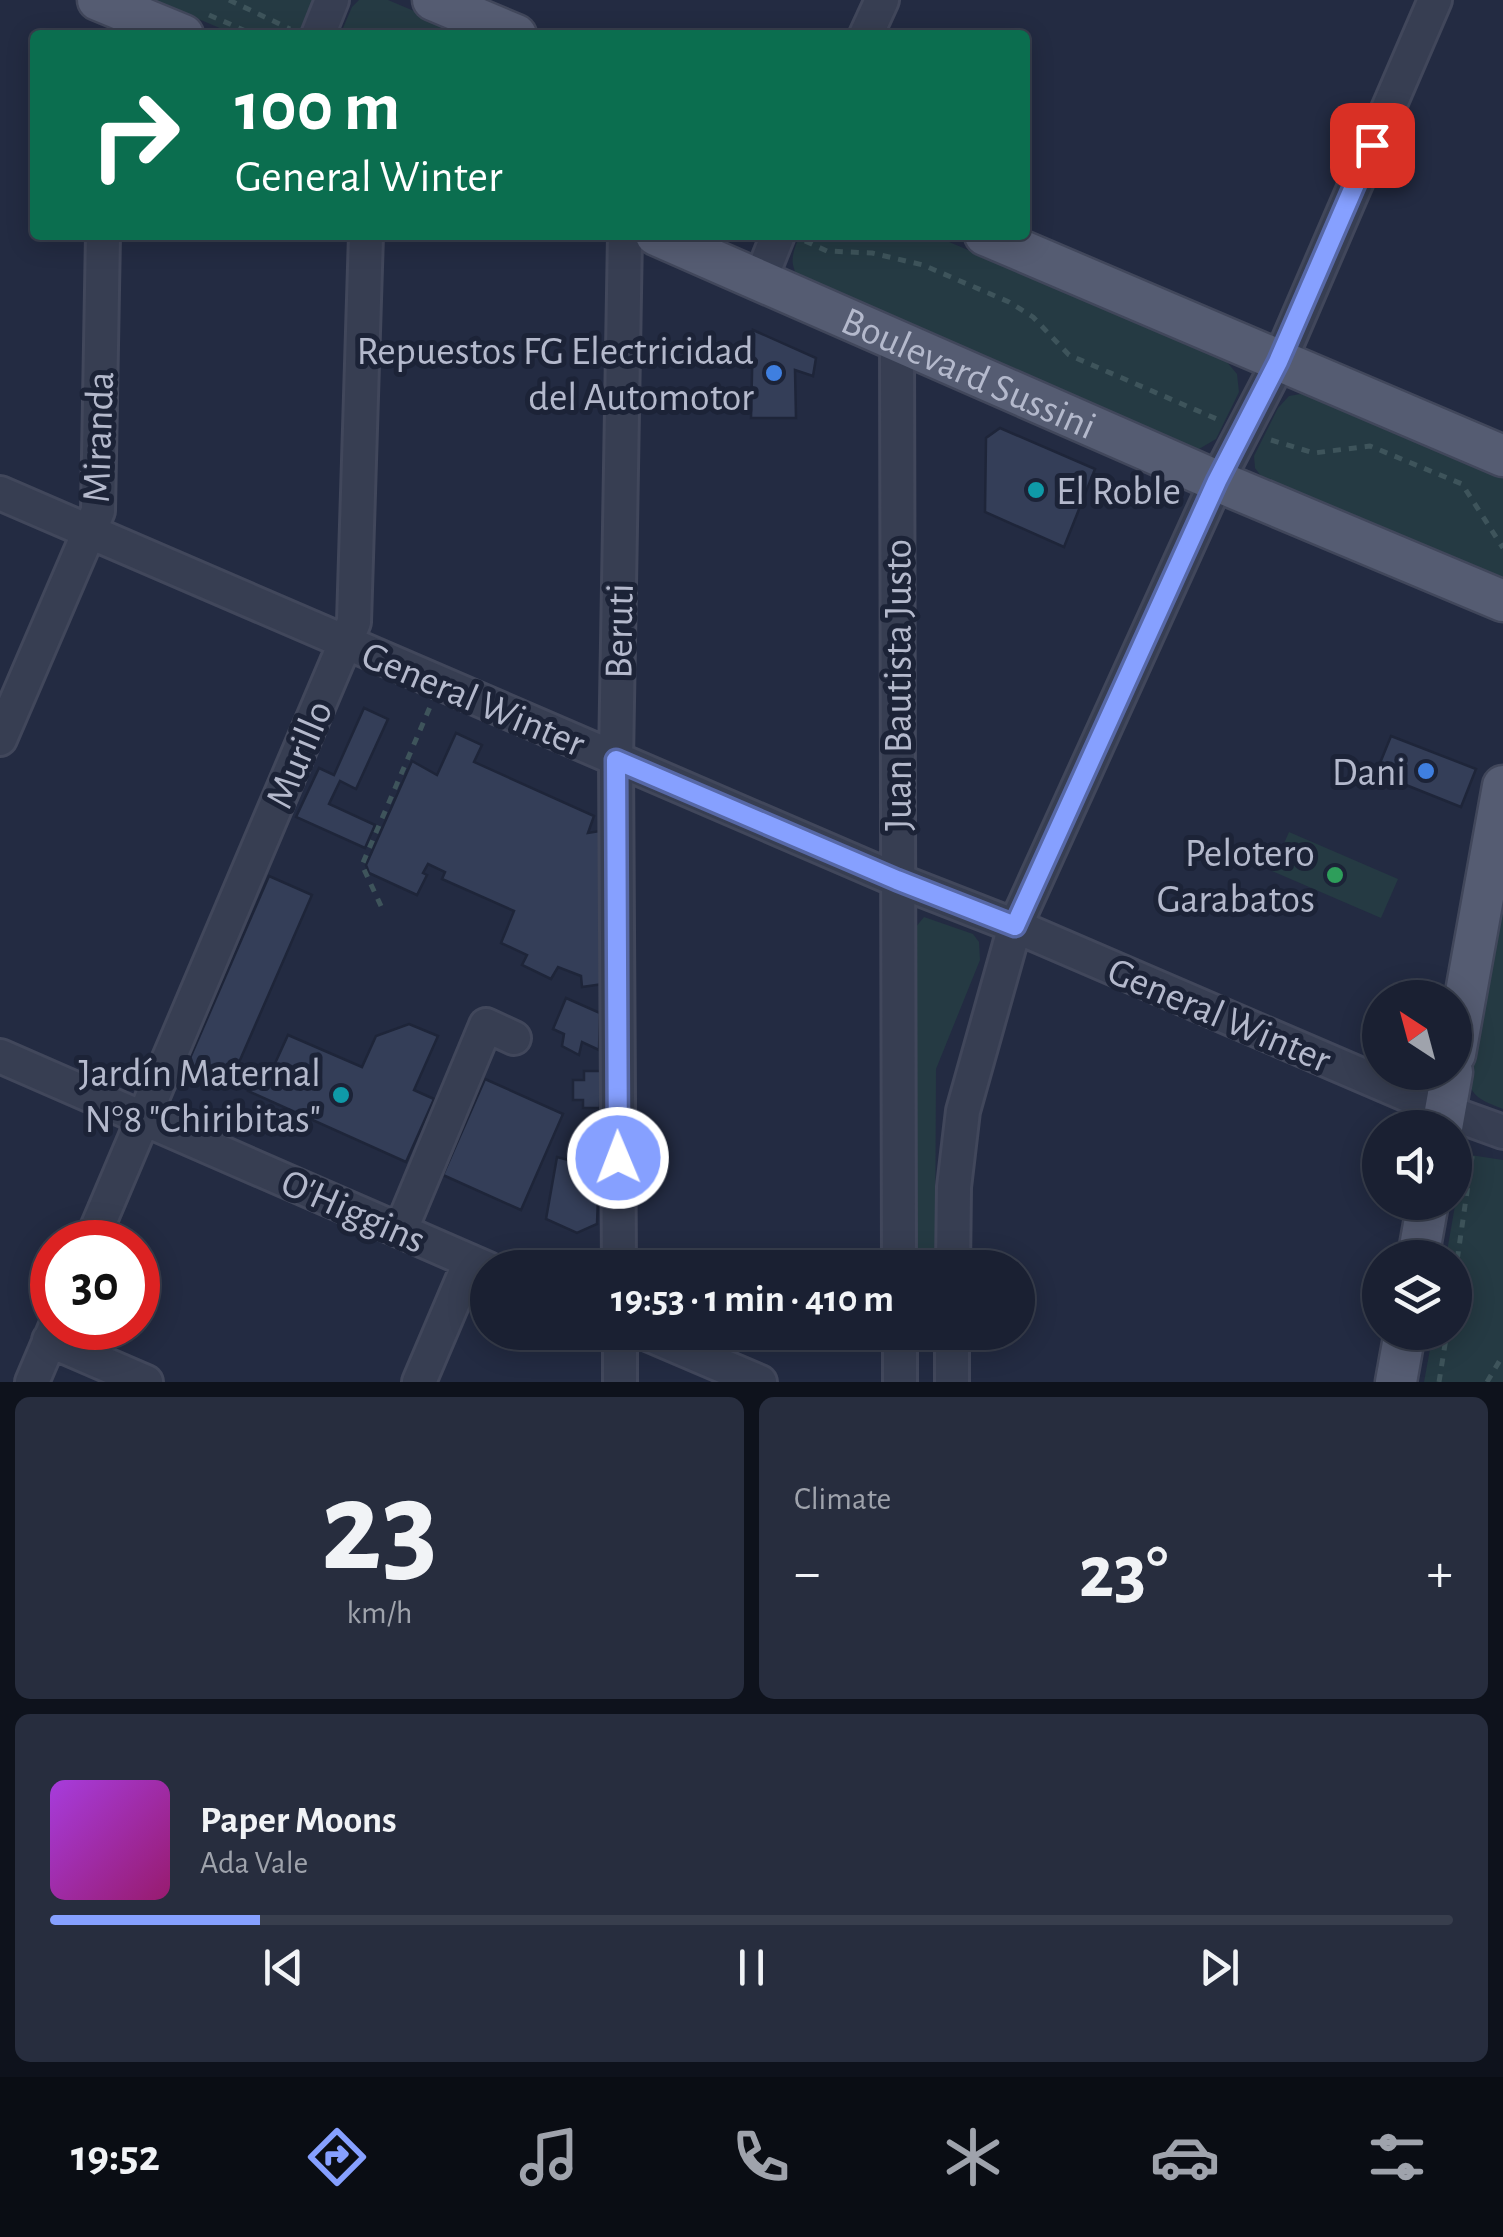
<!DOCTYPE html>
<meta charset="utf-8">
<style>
body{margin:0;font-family:"Alegreya Sans",sans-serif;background:#272d3e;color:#f1f3f6;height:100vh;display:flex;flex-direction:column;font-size:38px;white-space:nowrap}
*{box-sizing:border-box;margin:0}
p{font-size:32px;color:#9fa3ac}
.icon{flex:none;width:55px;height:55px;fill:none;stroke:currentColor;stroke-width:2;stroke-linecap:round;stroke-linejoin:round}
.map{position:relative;height:1382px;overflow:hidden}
.details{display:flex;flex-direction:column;gap:15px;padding:15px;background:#0e121c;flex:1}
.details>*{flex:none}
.top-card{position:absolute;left:30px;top:30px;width:1000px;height:210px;border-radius:10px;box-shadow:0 5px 25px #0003,0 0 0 2px #383e4d;background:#0b6e4f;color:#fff;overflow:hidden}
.needle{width:65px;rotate:324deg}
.fabs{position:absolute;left:1362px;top:980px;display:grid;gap:20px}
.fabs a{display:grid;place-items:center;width:110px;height:110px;border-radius:50%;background:#1a2032;box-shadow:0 5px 25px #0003,0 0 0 2px #383e4d;font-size:50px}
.speed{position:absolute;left:30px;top:1220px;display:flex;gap:20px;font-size:50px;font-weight:700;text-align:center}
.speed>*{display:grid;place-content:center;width:130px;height:130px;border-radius:50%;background:#1a2032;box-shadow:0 5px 25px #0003,0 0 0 2px #383e4d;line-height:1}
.speed .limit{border:15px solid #d22;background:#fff;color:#111}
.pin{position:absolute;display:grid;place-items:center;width:85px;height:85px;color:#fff;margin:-42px;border-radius:20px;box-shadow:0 5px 15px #0006}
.me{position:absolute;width:110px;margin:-55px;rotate:359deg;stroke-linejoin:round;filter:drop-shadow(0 0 8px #0008)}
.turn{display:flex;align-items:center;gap:35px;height:210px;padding:0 40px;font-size:45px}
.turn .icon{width:130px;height:130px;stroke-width:2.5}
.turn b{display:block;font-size:70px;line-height:85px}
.big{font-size:75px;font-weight:700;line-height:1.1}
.details .widget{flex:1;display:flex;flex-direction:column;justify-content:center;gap:15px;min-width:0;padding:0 35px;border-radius:15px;background:#272d3e}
.details .dial{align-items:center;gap:0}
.dial b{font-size:130px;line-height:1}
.song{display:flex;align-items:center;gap:30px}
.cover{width:120px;height:120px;border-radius:15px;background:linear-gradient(135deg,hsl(280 70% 55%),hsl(320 70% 35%))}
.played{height:10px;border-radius:5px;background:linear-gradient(90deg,#86a0ff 15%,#383e4d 15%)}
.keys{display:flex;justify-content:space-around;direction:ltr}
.heat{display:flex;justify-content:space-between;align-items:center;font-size:55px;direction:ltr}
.details .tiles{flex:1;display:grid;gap:15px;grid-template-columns:1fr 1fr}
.widget:last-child{grid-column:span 2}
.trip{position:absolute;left:470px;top:1250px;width:565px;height:100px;border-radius:50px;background:#1a2032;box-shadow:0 5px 25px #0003,0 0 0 2px #383e4d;font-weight:700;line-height:100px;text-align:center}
.menu{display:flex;height:160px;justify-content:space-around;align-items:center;background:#0a0d14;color:#9fa3ac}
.menu .icon{width:70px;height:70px}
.menu .selected{color:#86a0ff}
.menu b{font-size:45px;color:#f1f3f6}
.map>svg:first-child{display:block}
.green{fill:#253a43}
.building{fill:#343e58;stroke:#1e2539;stroke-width:2.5}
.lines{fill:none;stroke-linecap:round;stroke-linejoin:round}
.minor-casing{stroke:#41475b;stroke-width:38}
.major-casing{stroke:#41475b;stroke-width:45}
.path{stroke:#3e545b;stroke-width:5;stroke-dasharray:8 8;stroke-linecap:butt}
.minor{stroke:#373e52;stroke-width:32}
.major{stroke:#555c72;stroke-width:40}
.route-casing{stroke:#5768a6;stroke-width:25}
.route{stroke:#86a0ff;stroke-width:18}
.shop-dot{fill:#3f7fe0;stroke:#1c2337;stroke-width:4}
.culture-dot{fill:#0f9aa8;stroke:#1c2337;stroke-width:4}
.leisure-dot{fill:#2e9e5b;stroke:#1c2337;stroke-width:4}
.labels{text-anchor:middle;stroke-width:10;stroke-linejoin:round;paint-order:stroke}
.poi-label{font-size:40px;fill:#b4b9cc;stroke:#1c2337;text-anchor:end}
.street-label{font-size:40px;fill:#b4b9cc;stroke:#1c2337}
</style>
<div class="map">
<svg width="1503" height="1382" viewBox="0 0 1503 1382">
<rect width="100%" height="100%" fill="#232b42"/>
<path class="green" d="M154 0H315L300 35H236Z
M359 0H388L471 35H340L352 7Z
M800 235H933L1226 361 1237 374 1239 392 1216 439 1199 449 1181 448 801 281C788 264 792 254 800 235Z
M1306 393 1503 477V581L1264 480 1255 468 1254 456 1278 408 1289 396Z
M1289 832 1398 879 1381 918 1272 871Z
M1503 877V1109C1483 1101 1471 1098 1467 1076Z
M924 917 973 934 979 942 980 960 936 1069 935 1267 914 1268 915 928Z
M1464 1154 1503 1160V1382H1424L1433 1333 1455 1332V1258L1446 1257Z"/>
<path class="building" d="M753 330 816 358 813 376 795 370 796 418H751Z
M1000 428 1095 469 1064 547 985 512 986 438Z
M364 708 388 719 356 789 340 781 329 804 375 825 365 848 296 817 319 768 334 775Z
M456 733 482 745 474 762 594 816 588 833 612 829 603 984 582 987 581 976 558 967 551 979 522 965 527 955 501 943 514 911 442 879 445 872 428 864 423 873 427 875 417 895 369 873 366 865 412 761 437 775Z
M1391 736 1476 769 1461 807 1376 773Z
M269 876 312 895 230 1083 187 1065Z
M566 998 600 1013 599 1050 582 1042 579 1055 562 1046 564 1034 553 1029Z
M409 1024 438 1036 414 1090 434 1099 406 1162 248 1091 255 1076 267 1081 288 1035 362 1067 376 1036Z
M584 1071H601L600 1108H583V1100H573V1080H584Z
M485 1079 563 1114 521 1210 443 1175Z
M585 1119H601L597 1224 577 1233 546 1219 557 1157 583 1164Z"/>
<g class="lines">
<g class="minor-casing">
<path id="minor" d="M318 35 332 0
M866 35 882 0
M760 280 778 235
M897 342 899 1268
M0 493 897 880 1015 926 1445 1111 1503 1132
M0 739 98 511 103 235
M0 1056 488 1269
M401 1229 486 1025 514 1038
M91 1242 354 622 366 235
M619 1268 616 760 625 235
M953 1268 954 1187 963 1111 1015 926 1217 481 1279 362 1435 0
M620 1332V1382
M643 1332 760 1382
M900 1332V1382
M49 1340 146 1382
M32 1382 55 1328
M419 1382 470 1262
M952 1382V1332"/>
</g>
<g class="major-casing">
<g id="major">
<path d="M98 0 183 35"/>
<path d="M433 0 516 35"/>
<path id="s1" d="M656 235 1217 481 1503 601"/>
<path d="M985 235 1503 456"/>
<path d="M1455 1054 1503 786"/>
<path d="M1442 1128 1452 1072"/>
<path d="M1418 1258 1428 1202"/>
<path d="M1396 1382 1405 1332"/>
</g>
</g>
<path class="path" d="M229 0 290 29
M209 15 255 35
M805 241 827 251 872 253 923 265 1009 302 1033 317 1069 355 1219 420
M1271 440 1314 453 1370 446 1462 484 1503 548
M381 906 362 865 430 707
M1455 1275 1473 1150
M1439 1382 1447 1332
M1487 1382 1503 1355"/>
<use href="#minor" class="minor"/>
<use href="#major" class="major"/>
</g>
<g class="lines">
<g class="route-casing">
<path id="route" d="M618 1158 616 760 897 880 1015 926 1217 481 1278 362 1372 145"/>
</g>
<use href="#route" class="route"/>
</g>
<g class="shop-dot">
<circle cx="774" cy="373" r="10"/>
<circle cx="1426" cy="771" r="10"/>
</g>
<g class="culture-dot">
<circle cx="1036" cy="490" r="10"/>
<circle cx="341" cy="1095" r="10"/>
</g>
<circle class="leisure-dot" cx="1335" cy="875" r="10"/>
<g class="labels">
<g class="poi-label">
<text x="754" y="364">Repuestos FG Electricidad<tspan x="754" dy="46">del Automotor</tspan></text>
<text x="1056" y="504" text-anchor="start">El Roble</text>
<text x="1406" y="785">Dani</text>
<text x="1315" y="866">Pelotero<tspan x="1315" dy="46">Garabatos</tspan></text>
<text x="321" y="1086">Jardín Maternal<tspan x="321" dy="46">N°8 "Chiribitas"</tspan></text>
</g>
<g class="street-label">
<text dy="14" stroke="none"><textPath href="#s1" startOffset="342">Boulevard Sussini</textPath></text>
<text transform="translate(97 437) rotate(-88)" y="14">Miranda</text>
<text transform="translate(618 631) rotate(-89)" y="14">Beruti</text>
<text transform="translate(897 685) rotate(-90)" y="14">Juan Bautista Justo</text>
<text transform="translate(474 698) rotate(23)" y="14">General Winter</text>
<text transform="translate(298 754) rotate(-67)" y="14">Murillo</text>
<text transform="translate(1220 1014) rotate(23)" y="14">General Winter</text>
<text transform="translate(354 1210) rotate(24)" y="14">O'Higgins</text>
</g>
</g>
</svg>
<div class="fabs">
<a><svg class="needle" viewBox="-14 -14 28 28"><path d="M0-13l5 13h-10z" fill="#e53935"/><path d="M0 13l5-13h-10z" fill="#9fa3ac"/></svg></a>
<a><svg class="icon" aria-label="sound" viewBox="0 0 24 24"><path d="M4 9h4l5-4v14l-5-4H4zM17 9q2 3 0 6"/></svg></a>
<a><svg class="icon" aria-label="layers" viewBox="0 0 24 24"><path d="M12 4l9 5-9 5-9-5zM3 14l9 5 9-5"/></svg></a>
</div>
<div class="speed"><div class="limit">30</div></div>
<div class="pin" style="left:1372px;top:145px;background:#d93025"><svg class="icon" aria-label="arrive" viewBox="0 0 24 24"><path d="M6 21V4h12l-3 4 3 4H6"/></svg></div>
<svg class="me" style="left:618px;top:1158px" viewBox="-20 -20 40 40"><circle r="17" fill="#86a0ff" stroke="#fff" stroke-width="3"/><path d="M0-11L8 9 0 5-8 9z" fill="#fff"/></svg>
<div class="trip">19:53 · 1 min · 410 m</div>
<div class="top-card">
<div class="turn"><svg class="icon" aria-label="right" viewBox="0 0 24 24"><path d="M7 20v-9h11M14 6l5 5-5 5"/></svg><div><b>100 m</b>General Winter</div></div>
</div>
</div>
<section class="details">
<div class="tiles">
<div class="widget dial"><b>23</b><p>km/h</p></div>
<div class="widget"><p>Climate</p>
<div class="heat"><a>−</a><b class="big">23°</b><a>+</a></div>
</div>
<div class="widget">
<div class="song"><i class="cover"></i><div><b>Paper Moons</b><p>Ada Vale</p></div></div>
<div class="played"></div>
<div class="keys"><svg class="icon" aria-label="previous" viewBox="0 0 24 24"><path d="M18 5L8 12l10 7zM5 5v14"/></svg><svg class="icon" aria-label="pause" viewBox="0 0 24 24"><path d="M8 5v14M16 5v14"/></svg><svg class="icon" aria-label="next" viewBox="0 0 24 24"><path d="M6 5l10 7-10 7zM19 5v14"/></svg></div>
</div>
</div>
</section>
<nav class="menu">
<b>19:52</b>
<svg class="icon selected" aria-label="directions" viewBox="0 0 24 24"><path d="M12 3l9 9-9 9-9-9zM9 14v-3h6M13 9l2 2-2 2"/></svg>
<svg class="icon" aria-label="music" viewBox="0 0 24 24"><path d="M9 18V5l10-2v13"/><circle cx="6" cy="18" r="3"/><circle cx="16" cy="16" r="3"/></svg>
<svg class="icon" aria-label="phone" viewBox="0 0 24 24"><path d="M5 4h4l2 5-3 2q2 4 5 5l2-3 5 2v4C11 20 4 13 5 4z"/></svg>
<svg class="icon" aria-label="climate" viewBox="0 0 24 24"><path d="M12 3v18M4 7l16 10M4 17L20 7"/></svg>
<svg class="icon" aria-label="car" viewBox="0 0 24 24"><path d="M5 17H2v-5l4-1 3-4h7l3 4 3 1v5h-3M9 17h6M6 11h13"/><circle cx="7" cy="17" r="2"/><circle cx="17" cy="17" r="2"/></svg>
<svg class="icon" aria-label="filters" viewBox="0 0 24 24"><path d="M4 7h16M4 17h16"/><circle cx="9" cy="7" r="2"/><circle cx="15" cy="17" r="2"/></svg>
</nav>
